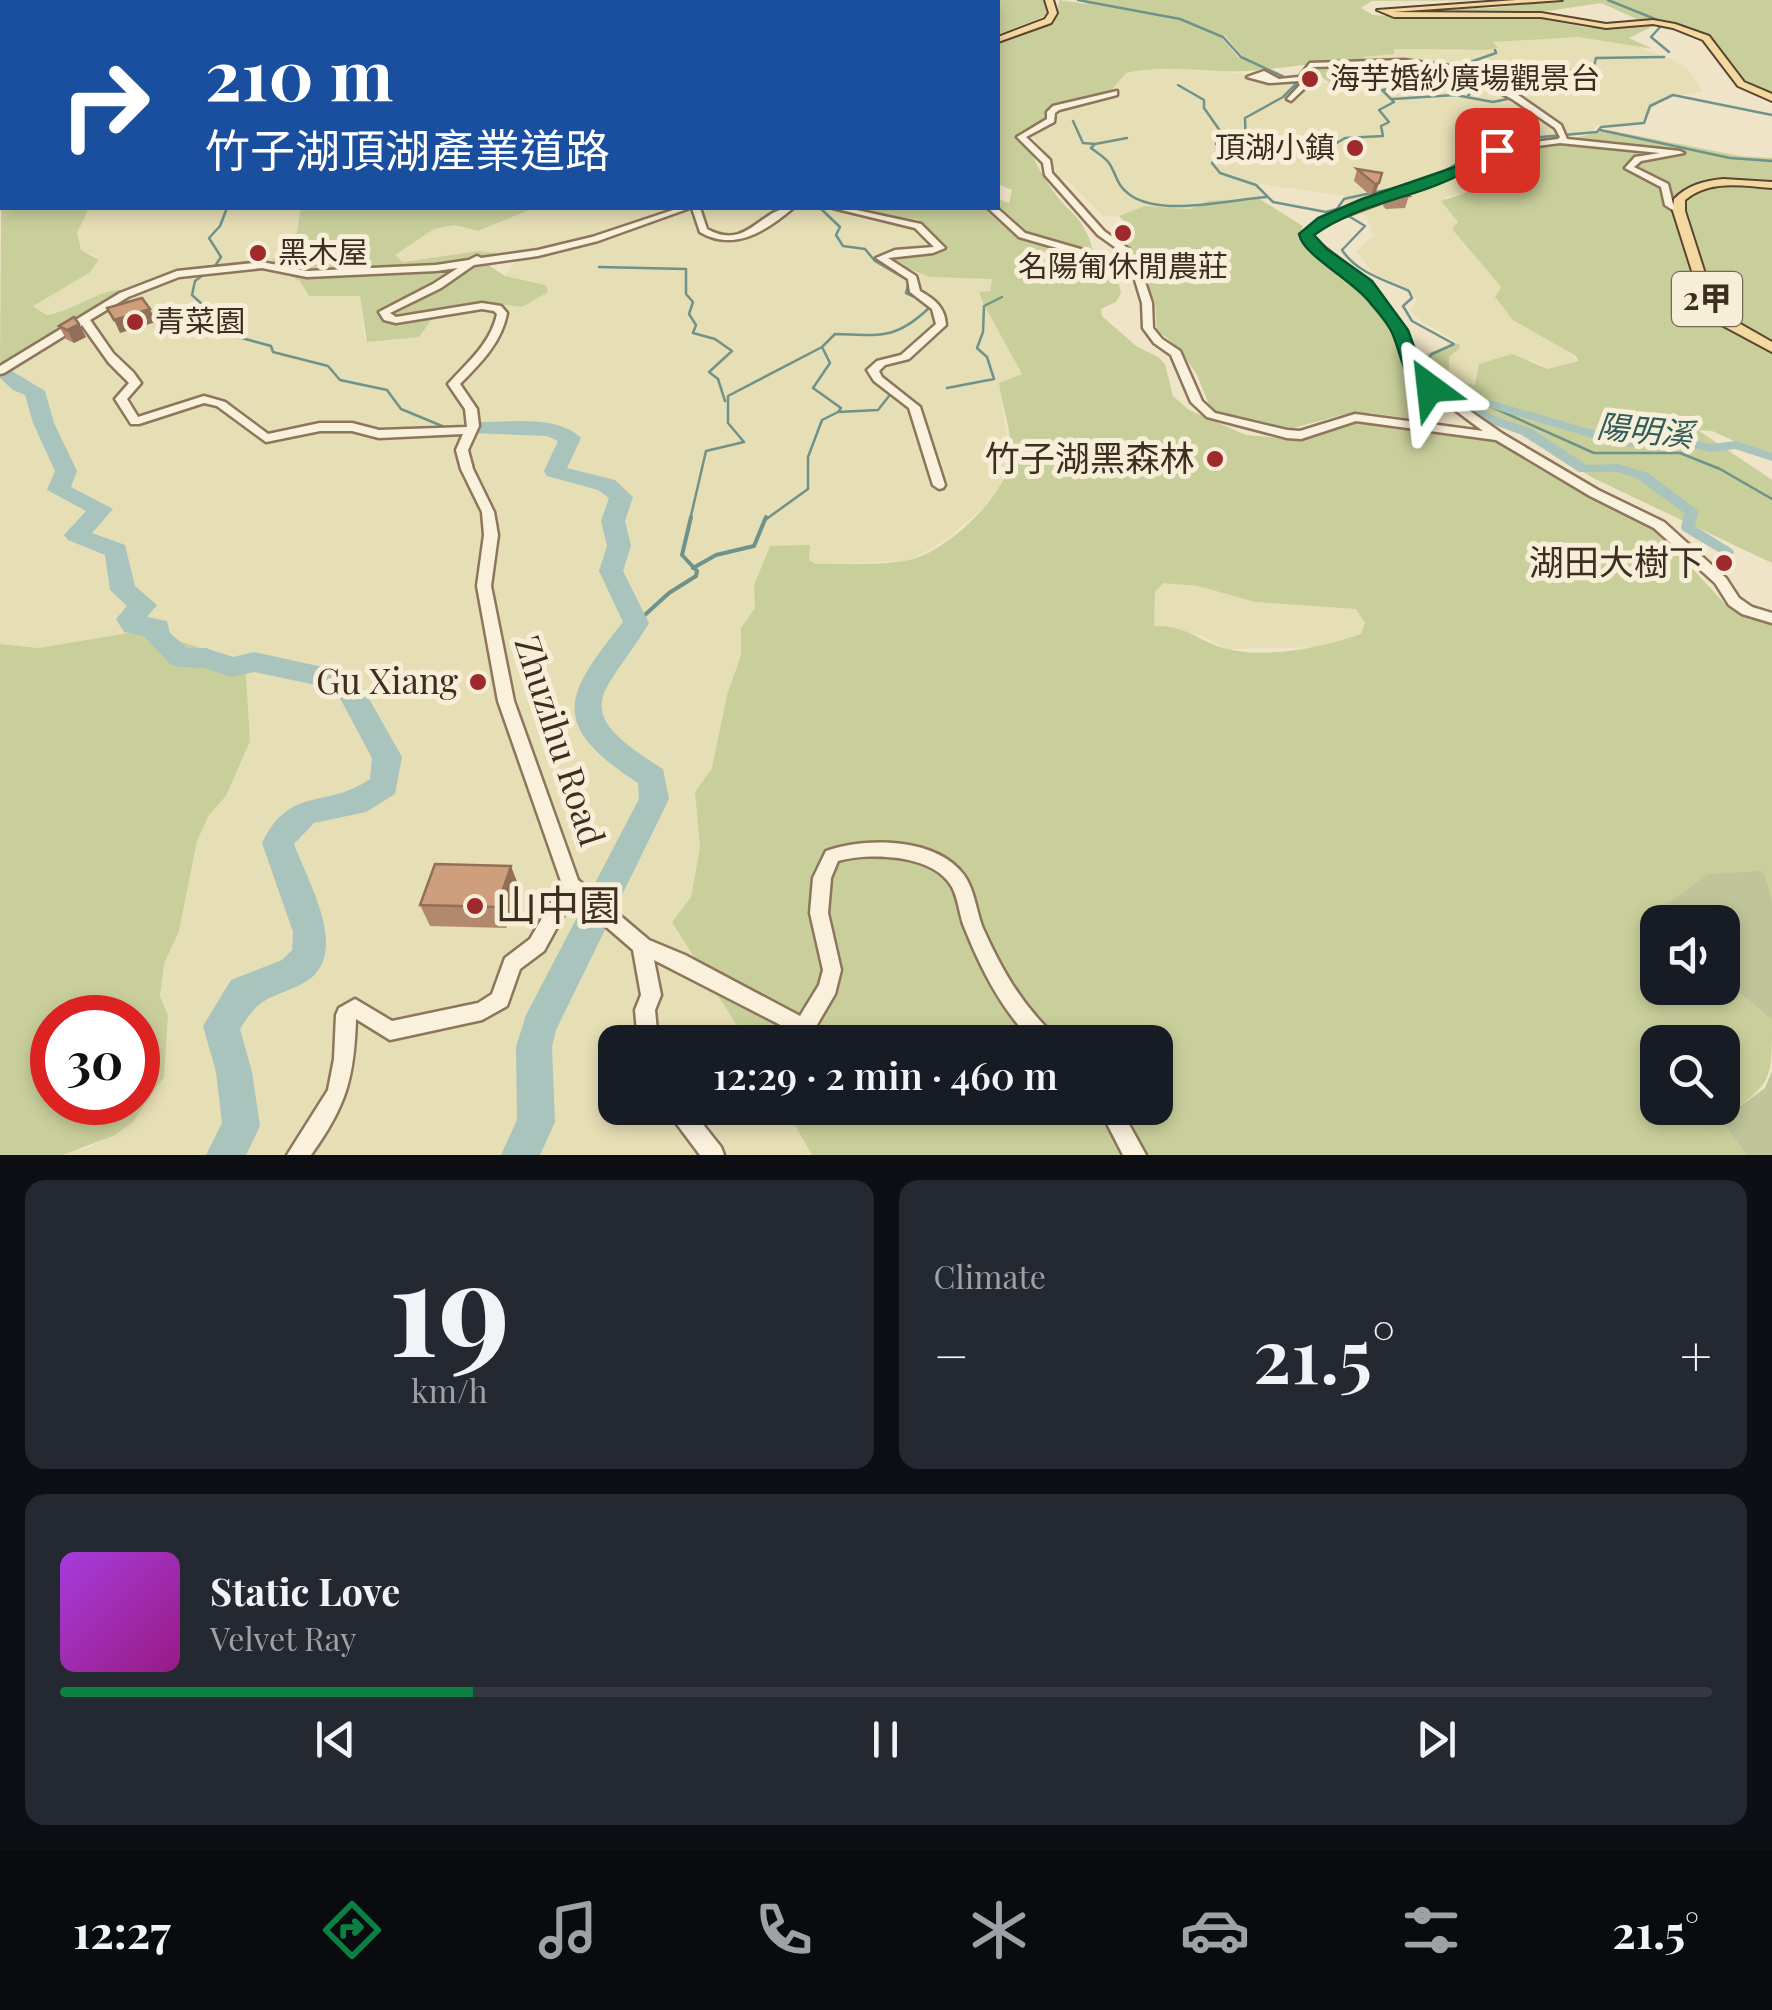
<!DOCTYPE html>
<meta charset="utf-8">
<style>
body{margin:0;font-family:"Playfair Display","Noto Sans TC",serif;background:#242831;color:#f1f3f6;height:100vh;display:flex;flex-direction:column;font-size:38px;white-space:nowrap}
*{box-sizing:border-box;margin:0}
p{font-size:32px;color:#9ea1a6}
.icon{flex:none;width:55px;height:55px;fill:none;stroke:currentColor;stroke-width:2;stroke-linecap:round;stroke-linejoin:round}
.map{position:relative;height:1155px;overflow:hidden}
.details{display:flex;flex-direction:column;gap:25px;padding:25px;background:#0d0f14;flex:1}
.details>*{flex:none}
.top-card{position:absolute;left:0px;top:0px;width:1000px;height:210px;box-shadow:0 5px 15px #0003;background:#1a4fa0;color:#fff;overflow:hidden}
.controls{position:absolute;left:1640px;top:905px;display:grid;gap:20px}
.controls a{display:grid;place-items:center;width:100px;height:100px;border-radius:20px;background:#171b24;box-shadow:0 5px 15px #0003;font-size:50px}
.speed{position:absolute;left:30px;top:995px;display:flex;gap:20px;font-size:50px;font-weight:700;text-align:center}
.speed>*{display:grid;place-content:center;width:130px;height:130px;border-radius:50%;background:#171b24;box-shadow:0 5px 15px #0003;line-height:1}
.speed .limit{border:15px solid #d22;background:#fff;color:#111}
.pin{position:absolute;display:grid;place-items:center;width:85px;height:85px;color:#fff;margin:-42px;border-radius:20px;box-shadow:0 5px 15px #0006}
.me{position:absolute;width:110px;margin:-55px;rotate:330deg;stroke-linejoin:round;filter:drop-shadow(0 0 8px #0008)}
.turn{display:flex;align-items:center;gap:35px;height:210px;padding:0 40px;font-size:45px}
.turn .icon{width:130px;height:130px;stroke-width:2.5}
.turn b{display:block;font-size:70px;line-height:85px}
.big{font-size:75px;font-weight:600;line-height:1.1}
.details .widget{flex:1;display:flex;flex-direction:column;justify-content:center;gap:15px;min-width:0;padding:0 35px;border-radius:20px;background:#242831}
.details .dial{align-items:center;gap:0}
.dial b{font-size:130px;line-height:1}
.song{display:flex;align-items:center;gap:30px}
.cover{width:120px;height:120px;border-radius:15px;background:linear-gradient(135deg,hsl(280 70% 55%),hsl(310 70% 35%))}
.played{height:10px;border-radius:5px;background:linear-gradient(90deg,#0b8043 25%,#363941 25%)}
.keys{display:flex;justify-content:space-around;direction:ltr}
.heat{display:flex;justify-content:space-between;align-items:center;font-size:55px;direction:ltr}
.details .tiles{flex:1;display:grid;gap:25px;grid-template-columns:1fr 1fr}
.widget:last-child{grid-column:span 2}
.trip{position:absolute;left:598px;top:1025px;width:575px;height:100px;border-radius:20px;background:#171b24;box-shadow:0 5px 15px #0003;font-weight:600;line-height:100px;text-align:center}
.menu{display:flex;height:160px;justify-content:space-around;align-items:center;background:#090b0e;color:#9ea1a6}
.menu .icon{width:70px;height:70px}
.menu .on{color:#0b8043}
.menu b{font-size:45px;color:#f1f3f6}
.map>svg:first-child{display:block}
.farmland{fill:#e6deb5}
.green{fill:#c9cf9b;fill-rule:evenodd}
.cemetery{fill:#bfc49a}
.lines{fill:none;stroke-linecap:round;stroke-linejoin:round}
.stream-far1{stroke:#6f938a;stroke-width:2.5}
.stream{stroke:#6f938a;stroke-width:4}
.canal{fill:#a9c4bc;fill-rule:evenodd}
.river{fill:#a9c4bc;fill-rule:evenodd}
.minor-casing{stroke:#8d765c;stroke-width:5}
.major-casing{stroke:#5b4430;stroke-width:4}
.minor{fill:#faf1dc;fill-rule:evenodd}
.major{fill:#f3d9a0;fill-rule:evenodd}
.wall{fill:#b2896c}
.shaded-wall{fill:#916f58}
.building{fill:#cf9f7d;stroke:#916f58;stroke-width:2.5}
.route{fill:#0b8043;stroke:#07532c;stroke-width:2.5}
.poi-dot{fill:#9e2a2b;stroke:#f7eed8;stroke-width:4}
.labels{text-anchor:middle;stroke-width:10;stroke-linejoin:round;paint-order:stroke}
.far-poi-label{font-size:30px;fill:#3d2e20;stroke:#f7eed8;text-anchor:start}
.shield{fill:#f7eed8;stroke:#756857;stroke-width:2.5}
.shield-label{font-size:32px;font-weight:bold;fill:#3d2e20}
.far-water-label{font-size:32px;font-style:italic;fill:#2f5d5a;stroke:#f7eed8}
.poi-label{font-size:35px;fill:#3d2e20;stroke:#f7eed8;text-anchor:end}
.street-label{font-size:35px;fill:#3d2e20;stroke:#f7eed8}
.near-poi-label{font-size:42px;fill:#3d2e20;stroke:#f7eed8;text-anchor:start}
</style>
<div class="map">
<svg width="1772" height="1155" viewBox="0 0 1772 1155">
<rect width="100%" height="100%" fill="#f0e4c8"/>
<path class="farmland" d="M1578 37 1638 47 1674 60 1688 69 1703 91 1662 98 1640 123 1632 125H1597L1593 131H1580L1578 135 1461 143 1454 149 1453 155 1470 184 1465 193 1445 197 1458 222 1452 229 1501 287 1578 362 1548 369 1531 359 1476 385 1449 379V357L1460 348 1459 343 1422 322 1409 310 1417 301 1411 290 1373 273 1356 251 1373 236 1367 216 1343 210 1345 196 1260 184 1257 187 1266 197 1208 201 1190 209 1145 206 1119 216H1103L1067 180 1058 179 1055 168 1033 137 1057 119 1058 113 1094 100 1126 73 1148 68 1242 73 1251 81 1330 83 1389 72 1361 56 1394 49 1462 51 1513 38Z
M89 208H301L297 231 272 260 280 271 300 281 309 296H360L365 340 451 305 483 302 522 307 546 285 505 276 515 262 497 253 478 251 403 262 394 255 434 229 454 225 472 230 487 228 534 208H848L884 217 917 219 950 250 929 256 930 277 992 279 990 291 980 293 983 303 1022 374 999 383 1010 459 999 487 986 505 946 540 908 561 816 564 770 546 754 585 755 608 741 628V655L727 695 712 768 695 792 700 847 691 897 672 922 747 1042H615V1108H785L812 1155H63L90 1147 133 1122 164 1077 168 1015 160 996 164 964 179 931 197 841 209 815 226 796 250 741 246 674 215 650 187 646 146 630 38 648 0 644V365L119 292 100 295 76 308 48 315 33 305 98 257 81 250 76 233Z
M1163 582 1198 586 1255 602 1357 609 1365 623 1361 634 1324 647 1227 649 1202 636 1154 626 1155 592Z"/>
<path class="green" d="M155 0H1046L1049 14 998 36V2H148Z
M1059 0 1087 4 1082 0H1521L1372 1 1361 8 1373 15 1418 18 1531 17 1589 28 1653 26 1629 38 1653 49 1578 37 1493 42 1498 48 1485 50 1394 49V54L1363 57 1391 72 1330 83 1304 65 1269 69 1243 57 1225 36 1182 19 1100 3 1179 20 1221 37 1238 57 1264 69C1217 77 1172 62 1126 73L1107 95 1049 109 1047 117 1017 138C1036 157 1032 157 1044 177 1068 219 1087 210 1096 266L1117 276 1121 293 1116 302 1101 309 1102 316 1136 346 1158 357 1165 364 1173 396 1189 410 1246 435 1303 440 1337 426 1364 422 1500 443 1593 497 1653 526 1726 605 1772 624V900L1764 871 1648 917 1657 925 1658 988H1722L1723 979 1772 1020C1772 1085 1772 1082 1721 1120L1746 1155H812L785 1108H1155V1042H747L672 922 691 897 700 847 695 792 712 768 727 695 741 655V628L755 608 754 585 770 546 810 545 809 560 816 564C846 563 880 566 909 560 945 553 1005 497 1010 460 1014 435 1002 408 999 383L1022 374 983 303 979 292 990 291 992 279 930 277 890 261 889 256 893 255 929 256 949 249 917 219 884 217 848 208H998V199L1009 203 1012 190 998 184V41L1056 18ZM1163 583 1198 586 1255 602 1356 609 1365 623 1361 634C1324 647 1267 659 1228 649 1198 642 1188 625 1154 626L1155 592ZM1658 1042H1722V1108H1658Z
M1565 0H1772V96L1739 78 1705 34 1674 22 1639 20 1601 3 1528 14 1389 9 1492 8Z
M2 71V208H89L77 233 81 250 99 260 89 273 33 306 47 315C73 311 100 289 121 290L0 365Z
M1608 130 1740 156 1772 158V458L1712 431 1698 430 1772 480V563L1593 478 1444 388 1428 377 1419 363 1425 354 1459 343 1460 348 1449 357V379L1475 385 1479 364 1512 354 1548 369 1578 361 1576 356 1513 320 1495 297 1501 287 1452 229 1458 222 1441 201 1465 193 1470 184 1465 170 1487 152 1529 149Z
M1258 198 1303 226 1298 238 1358 284 1384 320 1411 376 1453 414 1443 410 1433 422 1371 413 1345 414 1290 429 1220 415 1210 407 1197 375 1179 348 1157 330 1155 302 1143 276 1131 262 1124 221 1119 216 1145 206 1190 209 1208 201Z
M301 208H534L478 231 454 225 434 229 395 255 403 262 478 251 497 253 485 263 505 276 546 285 548 292 522 307 483 302 445 308 437 312 419 337 367 342 360 296H309L300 281 280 271 272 260 297 231Z
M146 630 237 660 246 674 250 741 226 796 209 815 197 841 179 931 164 964 160 996 168 1015 164 1077 133 1122 115 1135 63 1155H0V644L38 648ZM52 1018H138V1102H52Z"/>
<path class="cemetery" d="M1764 871 1772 900V1020L1723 979 1722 922 1657 925 1648 917 1709 874Z
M1772 1071V1155H1746L1721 1120 1765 1088Z"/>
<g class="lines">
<path class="stream-far1" d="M1078 0 1180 19 1223 37 1241 57 1297 83 1283 97 1245 118 1246 149 1212 163 1220 173 1256 185 1273 202 1326 212 1337 209
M1608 0 1660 21
M1661 26 1651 37 1669 52
M1456 67 1496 53 1495 50
M1416 80H1427L1439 73 1432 69 1440 68
M1178 85 1204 100V108L1223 135 1216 144 1232 155
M1494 85 1594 66 1596 58 1664 57
M1468 96 1474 89 1489 86
M1393 99 1455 95 1493 102 1512 98
M1772 115 1673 95 1650 106 1644 123 1601 127 1597 132 1461 144 1457 152 1461 161C1428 184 1383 190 1344 199L1337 209 1365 226 1342 250C1357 273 1385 280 1409 291L1412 298 1403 306 1412 321 1454 344 1432 354 1425 362 1436 382 1594 453H1680L1720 469 1772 499
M1073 121 1083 143 1095 144 1091 148C1096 152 1105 157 1109 163 1117 175 1116 185 1130 195 1162 217 1227 200 1267 197
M1600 130 1730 158 1772 161
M1095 144 1127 138
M1247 149 1285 155 1335 144 1345 138 1383 136 1381 126 1389 122 1379 110 1394 102 1382 90 1408 86 1415 80 1381 63
M820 208 840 227 836 235 843 246 865 249 875 261 909 281 906 293 919 299
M215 266 221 257 209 238 220 226 227 208
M599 267 686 269V294L693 302 689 314 696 325 693 333 715 339 732 351 709 372 718 379 725 401
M206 273 195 281 192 295 224 324 227 334 271 346 273 352 328 366 340 380 387 390 401 409 447 428
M822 347 830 363 813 388 841 408 838 412
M947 388 994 379 987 357 977 348 983 332 984 306 1002 297
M690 520 706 451 744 442 728 423V396L822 347 835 334C879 335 894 341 929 308L927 304
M765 520 808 489V457L822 420 838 412 878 410 889 396"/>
<path class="stream" d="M693 568 716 555 754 546 766 517
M636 623 669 593 696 576 697 571 682 555 691 517"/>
<path class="canal" d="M1465 393 1617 437 1637 439 1655 433 1712 444 1736 441 1772 453V461L1735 449 1712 452 1656 441 1638 447 1616 445 1477 404 1489 414 1532 429 1587 465 1618 464 1648 473 1696 509 1698 512 1695 526 1732 549 1734 552 1732 555 1727 557 1683 531 1681 528 1684 513 1638 479 1618 472H1579L1522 435 1481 420 1456 399Z"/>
<path class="river" d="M7 368 45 391 54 423 77 471 71 487 113 509 92 533 125 545 135 586 157 605 147 617 167 621 170 633 187 648H206L233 657 254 652 355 674 402 757 395 794 366 812 314 823 294 844C308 883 355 959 300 985 268 1000 260 996 240 1029L252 1072 260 1126 246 1155H206L222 1123 216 1072 203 1026 231 980 282 960 292 950 293 932 262 843C291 784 325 810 370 779L372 758 335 689 254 672 232 677 204 668 180 667 170 664 144 636 124 632 116 619 127 606 110 590 105 555 68 540 64 535 86 511 47 490 55 471 33 423 25 395 13 390 0 378V370Z
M480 422C510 422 558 415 581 438L567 468 615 480 633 497 625 521 631 546 623 571 649 623C604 698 564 707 663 769L669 799 556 1030 552 1047 555 1122 540 1155H501L517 1120 516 1047 526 1015 639 799 638 783C547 724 565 695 623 622L599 571 607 546 601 521 609 498 598 490 547 476 544 471 558 441 547 436 472 433 469 428 472 423Z"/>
<g class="minor-casing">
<path id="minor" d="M1404 60 1464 68 1518 95 1561 125 1567 139 1680 151 1684 153 1641 161 1634 167 1668 184 1673 204 1683 211 1679 214 1665 205 1661 187 1625 168 1635 157 1660 153 1560 143 1484 153 1477 156 1462 172 1327 223 1312 235V238L1369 282 1405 331 1421 375 1434 386 1503 434 1598 490 1664 522 1726 578 1739 598 1752 607 1772 613V623L1742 614 1729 605 1715 583 1654 528 1590 496 1496 440 1356 421 1301 439 1287 438 1207 417 1191 402 1171 355 1154 343 1143 328 1142 303 1135 280 1123 271 1088 257 1019 237 988 208H997L1025 233 1094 253 1121 263 1119 250 1098 235 1045 175 1043 163 1017 137 1047 119V112L1053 106 1117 91V95L1059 110 1055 113 1054 122 1026 137 1050 160 1052 173 1104 231 1129 249 1131 268 1144 279 1152 303 1153 328 1162 339 1180 351 1202 401 1215 413 1287 430 1300 431 1355 414 1483 431 1412 378 1395 331 1363 286 1304 241 1302 234 1321 219 1456 168 1471 153 1479 149 1558 139 1560 137 1555 128 1512 99 1460 71 1404 64 1312 67 1305 79 1308 85 1291 101 1287 99 1300 85 1299 81 1269 83 1247 77 1264 71 1279 79 1299 77 1310 63Z
M679 208H690L598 241 538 256 474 265 441 288 390 313 396 317 482 303 501 306 507 313C502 342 480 364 460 384L477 409 479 426 468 450 473 469 494 512 498 535 491 586 514 701 578 880 649 940 685 955 800 1016 819 985 823 970 810 913 813 878 826 851C865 837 936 837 964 875 974 889 976 909 982 926 1000 967 1021 1004 1054 1035L1057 1042H1034C1001 1010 980 967 963 924 959 912 958 898 952 887 934 854 869 852 838 861L831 878 828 913 841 970 835 994 811 1035 804 1037 654 960 661 995 655 1010 658 1042H638L635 1010 641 995 633 950 573 898 544 951 520 969 507 1006 482 1020 390 1040 356 1019C354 1079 346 1106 311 1155H287L328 1090 334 1059 336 1015 339 1008 355 999 392 1021 478 1003 492 994 505 958 530 939 562 884 498 701 477 586 484 535 482 512 461 469 456 450 463 434 379 438 352 431H320L266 442 217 406 204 403 139 424H131L115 399 129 383 109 363 82 325 4 373 0 374V366L120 293 177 271 262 262 307 271 436 265 469 260 477 256 481 258 538 250 592 237ZM262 268 307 277 436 271 458 268 433 284 379 312 384 320 396 323 482 309 494 311 497 314C491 343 468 362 448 384L465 409 467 427 379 430 352 423H320L268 434 225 402 204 396 138 417 127 399 141 383 133 372 113 353 90 320 128 297 179 277Z
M692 208H700L707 229C748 252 761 206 793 208 766 231 734 252 700 232Z
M833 208H847L921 224 945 248 933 253 888 258 916 276 920 291C934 299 945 307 946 325L909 359 885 365 879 371 882 377 920 407 945 485 943 488 939 489 933 485 909 408 874 381 867 370 877 361 901 355 936 324 932 309 910 292 908 279 876 258 895 250 934 247 915 228Z
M667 1108H690L721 1147 724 1155H700L670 1115Z
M1099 1108H1120L1146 1155H1123Z"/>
</g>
<g class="major-casing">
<path id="major" d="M1045 0H1053L1057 13 1051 23 998 42V37L1045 19 1049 13Z
M1516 0H1562L1393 12 1541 13 1606 24 1653 20 1675 24 1709 36 1744 82 1772 94V101L1738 86 1703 40 1673 28 1653 24 1606 28 1541 17H1394L1377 10Z
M1723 179 1772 182V188C1742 186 1710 179 1685 200V211L1715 305 1728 317 1772 342V352L1718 323 1704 309 1673 211 1674 199C1688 185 1704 181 1723 179Z"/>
</g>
<use href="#minor" class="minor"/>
<use href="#major" class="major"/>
</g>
<path class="wall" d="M1357 169 1382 173 1375 194 1371 196 1354 181Z
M1386 194 1409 196 1405 208 1386 209 1383 206Z
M79 324 86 337 74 343 66 339 59 326Z
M519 887 506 928 430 926 420 905Z"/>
<path class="shaded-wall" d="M1379 183 1375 194 1371 196 1375 184Z
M150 309 156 322 120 333 114 320Z
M79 324 86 337 74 343 67 330Z
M511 866 519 887 506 928 497 907Z"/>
<path class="building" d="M1357 169 1382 173 1379 183 1375 184Z
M1401 189 1409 196 1390 197 1386 194Z
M142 298 150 309 114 320 107 308Z
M74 317 79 324 67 330 59 326Z
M435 864 511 866 497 907 420 905Z"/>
<path class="route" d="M1497 145 1502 147V152C1474 159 1481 164 1461 174 1414 199 1358 203 1314 235L1327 249 1372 281 1408 330 1424 374 1439 388 1430 394C1400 384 1403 352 1390 329 1385 320 1378 312 1371 304 1355 281 1303 256 1299 234L1318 218 1362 199 1455 167 1471 151Z"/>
<g class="poi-dot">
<circle cx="1310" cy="79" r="10"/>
<circle cx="1355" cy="148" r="10"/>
<circle cx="1123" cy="233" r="10"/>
<circle cx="258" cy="253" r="10"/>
<circle cx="135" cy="322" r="10"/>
<circle cx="1215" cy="459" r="10"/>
<circle cx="1724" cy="563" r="10"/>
<circle cx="478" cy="682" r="10"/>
<circle cx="475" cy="906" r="10"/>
</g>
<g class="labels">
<g class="far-poi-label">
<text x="1330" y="89">海芋婚紗廣場觀景台</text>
<text x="1335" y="158" text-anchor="end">頂湖小鎮</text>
<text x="278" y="263">黑木屋</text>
<text x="1123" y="277" text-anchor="middle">名陽匍休閒農莊</text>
<text x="155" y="332">青菜園</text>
</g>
<rect class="shield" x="1672" y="272" width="70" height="54" rx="8"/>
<g class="shield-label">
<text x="1707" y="310">2甲</text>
</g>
<g class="far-water-label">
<text transform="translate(1645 431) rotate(6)" y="11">陽明溪</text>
</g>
<g class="poi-label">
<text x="1195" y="471">竹子湖黑森林</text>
<text x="1704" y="575">湖田大樹下</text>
<text x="458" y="694">Gu Xiang</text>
</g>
<g class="street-label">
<text transform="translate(559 741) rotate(72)" y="12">Zhuzihu Road</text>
</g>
<g class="near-poi-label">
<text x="495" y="921">山中園</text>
</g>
</g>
</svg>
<div class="controls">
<a><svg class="icon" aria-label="sound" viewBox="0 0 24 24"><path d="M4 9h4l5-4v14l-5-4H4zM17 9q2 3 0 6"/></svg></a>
<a><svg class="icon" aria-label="search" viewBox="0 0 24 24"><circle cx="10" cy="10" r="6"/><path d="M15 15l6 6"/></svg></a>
</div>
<div class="speed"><div class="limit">30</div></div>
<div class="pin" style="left:1497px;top:150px;background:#d93025"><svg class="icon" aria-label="arrive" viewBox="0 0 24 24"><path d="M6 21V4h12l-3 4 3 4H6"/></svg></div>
<svg class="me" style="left:1430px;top:388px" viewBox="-20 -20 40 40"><path d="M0-17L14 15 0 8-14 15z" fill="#0b8043" stroke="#fff" stroke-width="4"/></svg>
<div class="trip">12:29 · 2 min · 460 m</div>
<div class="top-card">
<div class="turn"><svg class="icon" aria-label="right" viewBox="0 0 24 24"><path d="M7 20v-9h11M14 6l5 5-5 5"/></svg><div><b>210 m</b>竹子湖頂湖產業道路</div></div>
</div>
</div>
<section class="details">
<div class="tiles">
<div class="widget dial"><b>19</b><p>km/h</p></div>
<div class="widget"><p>Climate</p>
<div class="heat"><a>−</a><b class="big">21.5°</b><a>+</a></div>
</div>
<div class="widget">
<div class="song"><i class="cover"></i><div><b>Static Love</b><p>Velvet Ray</p></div></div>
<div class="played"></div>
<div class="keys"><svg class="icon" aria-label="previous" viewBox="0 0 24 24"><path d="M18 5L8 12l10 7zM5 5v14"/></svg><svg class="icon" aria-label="pause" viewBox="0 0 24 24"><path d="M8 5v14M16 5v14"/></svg><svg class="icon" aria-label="next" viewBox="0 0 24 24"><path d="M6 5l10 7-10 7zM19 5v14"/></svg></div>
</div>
</div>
</section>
<nav class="menu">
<b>12:27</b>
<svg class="icon on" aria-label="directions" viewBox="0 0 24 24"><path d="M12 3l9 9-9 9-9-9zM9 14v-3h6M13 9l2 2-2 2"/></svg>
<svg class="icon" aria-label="music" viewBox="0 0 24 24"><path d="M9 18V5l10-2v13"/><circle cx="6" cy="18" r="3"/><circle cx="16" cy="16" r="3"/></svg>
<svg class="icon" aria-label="phone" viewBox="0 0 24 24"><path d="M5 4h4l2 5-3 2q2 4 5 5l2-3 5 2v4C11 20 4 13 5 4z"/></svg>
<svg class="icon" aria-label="climate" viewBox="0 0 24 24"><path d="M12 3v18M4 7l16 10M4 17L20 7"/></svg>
<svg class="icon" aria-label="car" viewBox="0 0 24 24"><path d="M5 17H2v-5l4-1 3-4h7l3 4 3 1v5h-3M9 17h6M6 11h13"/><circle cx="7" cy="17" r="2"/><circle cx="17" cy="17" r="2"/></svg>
<svg class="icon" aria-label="filters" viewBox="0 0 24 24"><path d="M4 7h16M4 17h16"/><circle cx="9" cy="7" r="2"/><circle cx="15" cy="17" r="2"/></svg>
<b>21.5°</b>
</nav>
